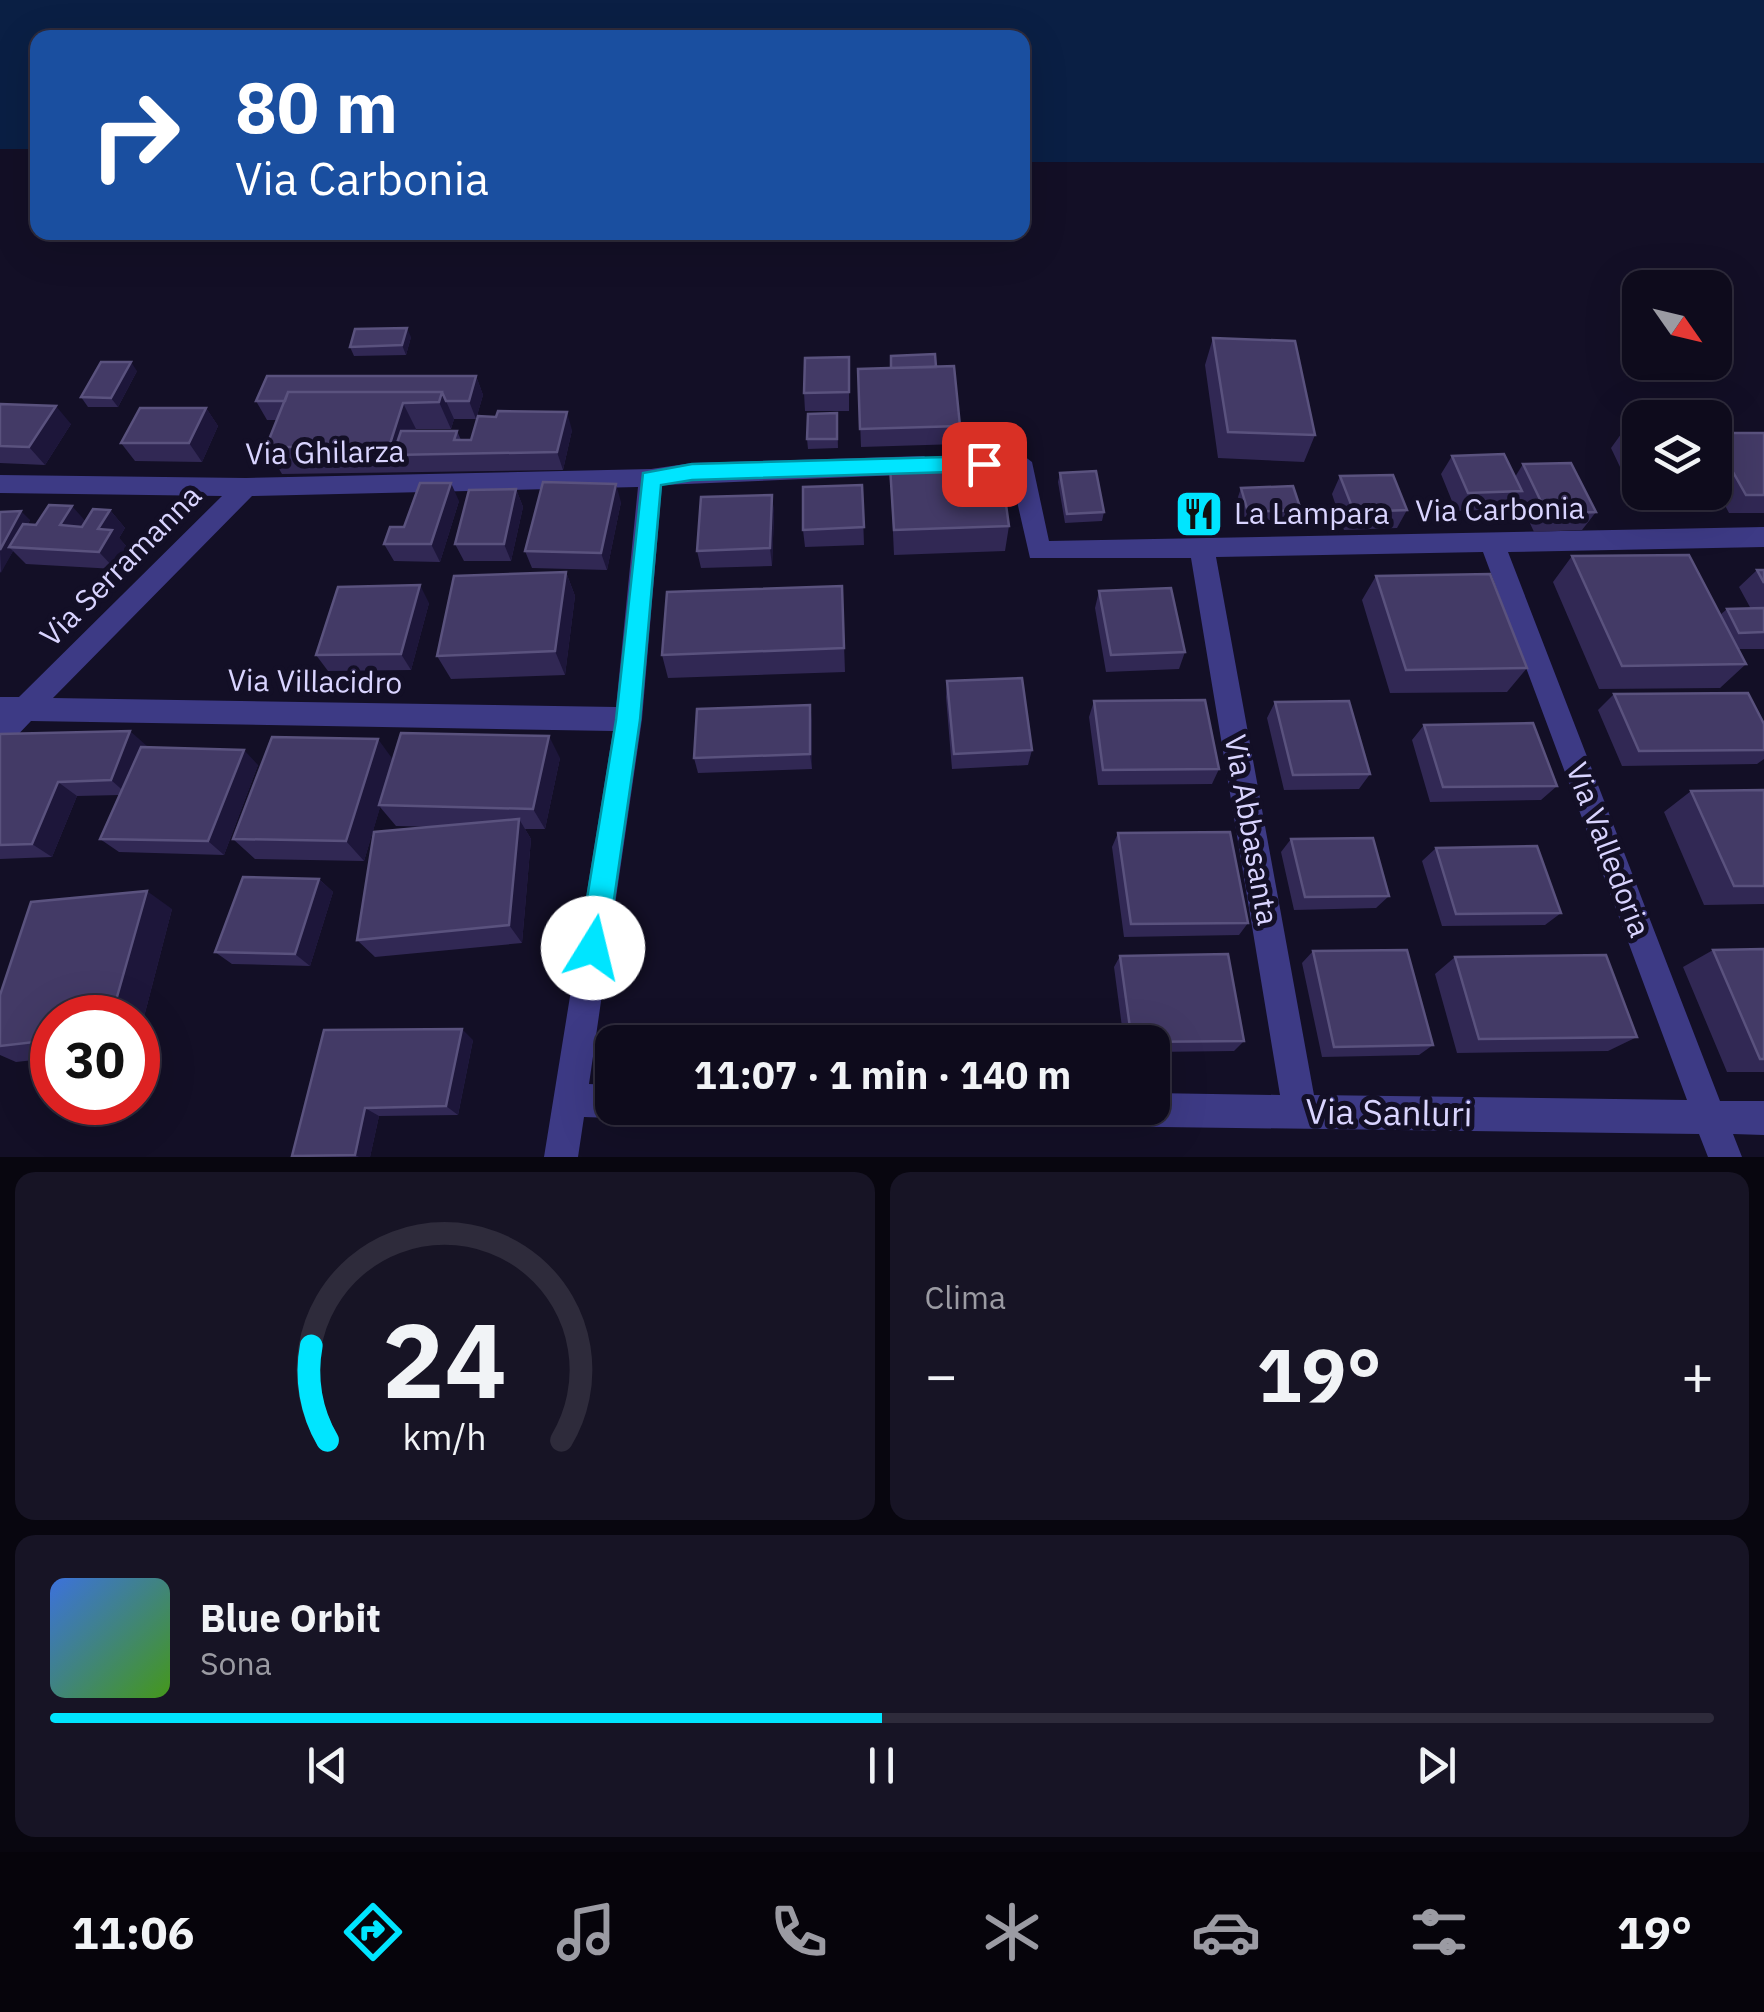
<!DOCTYPE html>
<html lang="it">
<meta charset="utf-8">
<style>
body{margin:0;font-family:"IBM Plex Sans",sans-serif;background:#171425;color:#f1f3f6;height:100vh;display:flex;flex-direction:column;font-size:38px;white-space:nowrap}
*{box-sizing:border-box;margin:0}
p{font-size:32px;color:#9b9ba3}
.icon{flex:none;width:55px;height:55px;fill:none;stroke:currentColor;stroke-width:2;stroke-linecap:round;stroke-linejoin:round}
.map{position:relative;height:1157px;overflow:hidden}
.details{display:flex;flex-direction:column;gap:15px;padding:15px;background:#08060f;flex:1}
.details>*{flex:none}
.banner{position:absolute;left:30px;top:30px;width:1000px;height:210px;border-radius:20px;box-shadow:0 10px 40px #0002,0 0 0 2px #2e2b3b;background:#1a4fa0;color:#fff;overflow:hidden}
.needle{width:65px;rotate:124deg}
.controls{position:absolute;left:1622px;top:270px;display:grid;gap:20px}
.controls a{display:grid;place-items:center;width:110px;height:110px;border-radius:20px;background:#0e0b1c;box-shadow:0 10px 40px #0002,0 0 0 2px #2e2b3b;font-size:50px}
.speed{position:absolute;left:30px;top:995px;display:flex;gap:20px;font-size:50px;font-weight:700;text-align:center}
.speed>*{display:grid;place-content:center;width:130px;height:130px;border-radius:50%;background:#0e0b1c;box-shadow:0 10px 40px #0002,0 0 0 2px #2e2b3b;line-height:1}
.speed .limit{border:15px solid #d22;background:#fff;color:#111}
.pin{position:absolute;display:grid;place-items:center;width:85px;height:85px;color:#fff;margin:-42px;border-radius:20px;box-shadow:0 5px 15px #0006}
.me{position:absolute;width:110px;margin:-55px;rotate:9deg;stroke-linejoin:round;filter:drop-shadow(0 0 8px #0008)}
.turn{display:flex;align-items:center;gap:35px;height:210px;padding:0 40px;font-size:45px}
.turn .icon{width:130px;height:130px;stroke-width:2.5}
.turn b{display:block;font-size:70px;line-height:85px}
.big{font-size:75px;font-weight:700;line-height:1.1}
.details .card{flex:1;display:flex;flex-direction:column;justify-content:center;gap:15px;min-width:0;padding:0 35px;border-radius:20px;background:#171425}
.details .dial{align-items:center;gap:0}
.dial svg{height:260px;overflow:visible;fill:none;stroke:#2e2b3b;stroke-width:7;stroke-linecap:round;text-anchor:middle}
.dial text{fill:#f1f3f6;stroke:none}
.song{display:flex;align-items:center;gap:30px}
.cover{width:120px;height:120px;border-radius:15px;background:linear-gradient(135deg,hsl(220 70% 55%),hsl(100 70% 35%))}
.played{height:10px;border-radius:5px;background:linear-gradient(90deg,#00e5ff 50%,#2e2b3b 50%)}
.keys{display:flex;justify-content:space-around;direction:ltr}
.heat{display:flex;justify-content:space-between;align-items:center;font-size:55px;direction:ltr}
.details .tiles{flex:1;display:grid;gap:15px;grid-template-columns:1fr 1fr}
.card:last-child{grid-column:span 2}
.trip{position:absolute;left:595px;top:1025px;width:575px;height:100px;border-radius:20px;background:#0e0b1c;box-shadow:0 10px 40px #0002,0 0 0 2px #2e2b3b;font-weight:700;line-height:100px;text-align:center}
.menu{display:flex;height:160px;justify-content:space-around;align-items:center;background:#06040b;color:#9b9ba3}
.menu .icon{width:70px;height:70px}
.menu .on{color:#00e5ff}
.menu b{font-size:45px;color:#f1f3f6}
.map>svg:first-child{display:block}
.water{fill:#0a1f44}
.lines{fill:none;stroke-linecap:round;stroke-linejoin:round}
.minor{fill:#3d3a85;fill-rule:evenodd}
.wall{fill:#312854}
.shaded-wall{fill:#1d163a}
.building{fill:#433a66;stroke:#5a527e;stroke-width:2.5}
.route{fill:#00e5ff;stroke:#0095a6;stroke-width:2.5}
.labels{text-anchor:middle;stroke-width:10;stroke-linejoin:round;paint-order:stroke}
.street-label{font-size:30px;fill:#d9d4ff;stroke:#130f26}
.poi-label{font-size:30px;fill:#d9d4ff;stroke:#130f26;text-anchor:start}
.near-street-label{font-size:35px;fill:#d9d4ff;stroke:#130f26}
</style>
<div class="map">
<svg width="1764" height="1157" viewBox="0 0 1764 1157">
<rect width="100%" height="100%" fill="#130f26"/>
<path class="water" d="M0 0H1764V163L1023 162 1022 38H38L37 149H0Z"/>
<g class="lines">
<path class="minor" d="M1020 453 1032 462 1049 541 1764 527V547L1508 552 1720 1101H1764V1135L1733 1134 1742 1157H1708L1699 1134 1014 1125 1002 1120 998 1108H1152V1093L1280 1095 1191 558H1030L1010 471 969 473 957 464 969 455ZM1483 552 1687 1100 1314 1095 1216 557Z
M924 456 936 465 924 474 662 485 642 719 589 1084 612 1085V1108H626L612 1118 584 1117 578 1157H544L613 731 31 721 10 743 0 746V697H19L222 496 0 493V475L246 478 651 469 692 463ZM638 487 616 707 53 698 252 496Z"/>
</g>
<path class="wall" d="M411 337 406 355 354 356 350 347Z
M1213 338 1315 435 1304 462 1218 458 1205 365Z
M849 357V411H805L804 393Z
M936 367 960 426 959 444 861 447 858 369Z
M137 371 118 407H88L81 397Z
M476 376 483 395 476 419H454L451 429H416L415 431H457L461 440H471L572 430 563 470 282 474 266 447 277 420H267L256 401Z
M0 404 71 424 45 465 0 463Z
M206 408 218 426 202 462 135 461 121 443Z
M837 413 838 448 808 449 807 439Z
M1624 430H1640V492H1715V433H1764V513H1729L1718 492 1703 509H1640L1611 448Z
M1452 456 1515 477 1523 464 1596 512 1582 530 1534 532 1518 497 1510 509 1456 511 1441 474Z
M890 466 1009 526 1005 551 894 555Z
M1060 473 1104 512 1102 521 1065 523 1058 482Z
M1340 476 1407 510 1397 528 1344 530 1332 494Z
M862 485 864 545 805 547 803 530Z
M1241 488 1301 510 1297 519 1244 521 1238 497Z
M516 489 523 507 511 561H464L455 544Z
M772 495 774 513 772 566 701 568 697 551Z
M459 501 440 562 394 561 384 544Z
M621 502 607 570 532 568 525 551Z
M110 510 125 528 119 538 127 547 115 569 26 564 13 551 0 573V512L30 520 28 524 86 522Z
M1572 556 1720 615 1727 609H1751L1739 587 1757 570H1764V649H1738L1746 664 1720 688 1599 689 1553 582Z
M566 572 575 596 565 675 451 679 437 656Z
M1376 576 1527 668 1507 692 1390 693 1362 600Z
M842 586 845 672 668 678 662 655Z
M1099 591 1185 652 1179 669 1106 672 1095 608Z
M429 603 411 670 328 671 316 655Z
M947 681 1032 750 1028 765 952 769 946 697Z
M1614 694 1764 724V759L1757 764 1622 766 1598 710Z
M1094 701 1219 769 1212 784 1098 785 1089 717Z
M1275 702 1370 774 1359 789 1284 790 1267 718Z
M812 720V769L698 773 694 758Z
M1424 725 1557 786 1541 800 1430 802 1412 740Z
M0 734 147 746 258 765 224 855 119 852 100 839 120 795 77 796 52 857 0 859Z
M560 758 545 829H525L531 839 522 943 375 957 357 940 435 827 396 826 380 807 364 861 255 859 233 839 393 760Z
M1764 790V904L1704 905 1664 812 1691 791Z
M1118 833 1248 923 1239 935 1124 937 1112 847Z
M1291 839 1389 896 1376 908 1294 910 1281 852Z
M1436 848 1561 913 1545 925 1442 926 1422 861Z
M319 879 333 892 310 966 232 964 215 952Z
M172 909 138 1040V1018H52V1058L16 1062 0 1055V995Z
M1764 949V1072H1727L1683 967 1713 950Z
M1313 951 1433 1045 1419 1055 1322 1057 1302 963Z
M1120 956 1244 1041 1234 1051 1152 1052V1042H1124L1114 967Z
M1455 957 1637 1037 1608 1051 1457 1053 1435 974Z
M473 1040 458 1115 379 1116 370 1157H295L292 1156Z"/>
<path class="shaded-wall" d="M407 328 411 337 406 355 402 345Z
M131 362 137 371 118 407 111 398Z
M476 376 483 395 476 419 469 401Z
M442 392 454 419 451 429 439 402Z
M403 403 416 429 408 455H393L389 447Z
M56 406 71 424 45 465 29 447Z
M206 408 218 426 202 462 189 443Z
M567 412 572 430 563 470 557 452Z
M451 483 459 501 440 562 431 544Z
M616 484 621 502 607 570 601 553Z
M516 489 523 507 511 561 504 544Z
M772 495 774 513 772 566 770 548Z
M72 506 88 524 76 543 60 525Z
M110 510 125 528 119 538 127 547 115 569 99 552 98 529Z
M21 511 30 520 15 547H9L13 551 1 573 0 550Z
M566 572 575 596 565 675 555 651Z
M420 585 429 603 411 670 401 654Z
M810 705 812 720V769L810 754Z
M130 731 147 746 128 795 111 780Z
M549 736 560 758 545 829 533 809Z
M378 739 394 761 364 861 346 841Z
M244 750 258 765 224 855 208 841Z
M58 782 77 796 52 857 32 844Z
M519 819 531 839 522 943 509 925Z
M319 879 333 892 310 966 295 954Z
M147 891 172 909 138 1040V1018H111Z
M462 1029 473 1040 458 1115 446 1106Z
M365 1108 379 1116 370 1157H359L355 1155Z"/>
<path class="building" d="M407 328 402 345 350 347 355 329Z
M1213 338 1295 341 1315 435 1228 432Z
M935 354 936 367 891 368V356Z
M849 357V392L804 393 805 358Z
M101 362H131L111 398 81 397Z
M954 366 960 426 860 429 858 369Z
M267 376H476L469 401H446L442 392H288L285 401H256Z
M288 392H442L439 402 403 403 389 447H266Z
M0 404 56 406 29 447 0 446Z
M140 408H206L189 443H121Z
M498 411 567 412 557 452 393 455 401 431H457L454 440H471L478 416 496 417Z
M837 413V439H807L808 414Z
M1624 430H1640V461Z
M1715 433H1764V495H1746L1715 440Z
M1504 454 1522 491 1468 493 1452 456Z
M1000 462 1009 526 894 530 890 466Z
M1571 463 1596 512 1547 514 1523 464Z
M1096 471 1104 512 1067 514 1060 473Z
M1393 475 1407 510 1354 512 1340 476Z
M543 482 616 484 601 553 525 551Z
M420 483H451L431 544H384L390 527H404Z
M862 485 864 527 803 530V487Z
M1293 486 1301 510 1248 512 1241 488Z
M516 489 504 544H455L469 490Z
M772 495 770 548 697 551 701 497Z
M49 505 72 506 60 525 82 527 93 509 110 510 98 529 112 530 99 552 9 547 23 524 36 525Z
M21 511 0 550V512Z
M1689 555 1746 664 1622 666 1572 556Z
M1757 570H1764V583Z
M566 572 555 651 437 656 454 576Z
M1490 574 1527 668 1406 670 1376 576Z
M420 585 401 654 316 655 338 587Z
M842 586 844 648 662 655 667 592Z
M1171 588 1185 652 1111 655 1099 591Z
M1764 608V632L1739 633 1727 609Z
M1022 678 1032 750 954 754 947 681Z
M1748 693 1764 724V750L1639 751 1614 694Z
M1205 700 1219 769 1103 770 1094 701Z
M1349 701 1370 774 1293 775 1275 702Z
M810 705V754L694 758 697 709Z
M1533 723 1557 786 1443 787 1424 725Z
M130 731 111 780 58 782 32 844 0 845V734Z
M401 733 549 736 533 809 379 805Z
M272 737 378 739 346 841 233 839Z
M141 747 244 750 208 841 100 839Z
M1764 790V886H1734L1691 791Z
M519 819 509 925 357 940 374 832Z
M1230 832 1248 923 1131 924 1118 833Z
M1373 838 1389 896 1305 897 1291 839Z
M1537 846 1561 913 1456 914 1436 848Z
M243 877 319 879 295 954 215 952Z
M147 891 111 1018H52V1040L0 1046V995L31 902Z
M1764 949V1059H1760L1713 950Z
M1407 950 1433 1045 1334 1047 1313 951Z
M1228 954 1244 1041 1132 1042 1120 956Z
M1606 955 1637 1037 1479 1039 1455 957Z
M462 1029 446 1106 365 1108 355 1155 292 1156 324 1030Z"/>
<path class="route" d="M984 456 994 464 984 471 692 480 661 485 640 720 607 948 603 958 593 962 583 958 579 948 616 720 643 473 692 464Z"/>
<defs>
<g id="restaurant-square" transform="scale(2.5)"><rect x="-9" y="-9" width="18" height="18" rx="4" fill="#00e5ff" stroke="#130f26"/><path d="M-5-6h1v4h1v-4h1v4h1v-4h1v5L-1.5 .5V6h-2V.5L-5-1ZM5-6V6H3V1.5H1.5Q1.5-4 5-6Z" fill="#111"/></g>
</defs>
<g fill-rule="evenodd">
<use href="#restaurant-square" x="1199" y="514"/>
</g>
<g class="labels">
<g class="street-label">
<text transform="translate(325 453) rotate(-1)" y="10">Via Ghilarza</text>
<text transform="translate(1500 510) rotate(-1)" y="10">Via Carbonia</text>
<text transform="translate(121 566) rotate(-45)" y="10">Via Serramanna</text>
<text transform="translate(315 682) rotate(1)" y="10">Via Villacidro</text>
<text transform="translate(1251 830) rotate(80)" y="10">Via Abbasanta</text>
<text transform="translate(1608 850) rotate(69)" y="10">Via Valledoria</text>
</g>
<g class="poi-label">
<text x="1234" y="524">La Lampara</text>
</g>
<g class="near-street-label">
<text transform="translate(1389 1113) rotate(1)" y="12">Via Sanluri</text>
</g>
</g>
</svg>
<div class="controls">
<a><svg class="needle" viewBox="-14 -14 28 28"><path d="M0-13l5 13h-10z" fill="#e53935"/><path d="M0 13l5-13h-10z" fill="#9b9ba3"/></svg></a>
<a><svg class="icon" aria-label="layers" viewBox="0 0 24 24"><path d="M12 4l9 5-9 5-9-5zM3 14l9 5 9-5"/></svg></a>
</div>
<div class="speed"><div class="limit">30</div></div>
<div class="pin" style="left:984px;top:464px;background:#d93025"><svg class="icon" aria-label="arrive" viewBox="0 0 24 24"><path d="M6 21V4h12l-3 4 3 4H6"/></svg></div>
<svg class="me" style="left:593px;top:948px" viewBox="-20 -20 40 40"><circle r="19" fill="#fff"/><path d="M0-13L10 11 0 6-10 11z" fill="#00e5ff"/></svg>
<div class="trip">11:07 · 1 min · 140 m</div>
<div class="banner">
<div class="turn"><svg class="icon" aria-label="right" viewBox="0 0 24 24"><path d="M7 20v-9h11M14 6l5 5-5 5"/></svg><div><b>80 m</b>Via Carbonia</div></div>
</div>
</div>
<section class="details">
<div class="tiles">
<div class="card dial"><svg viewBox="0 0 100 80">
<path d="M14 69A42 42 0 1 1 86 69"/>
<path d="M14 69A42 42 0 0 1 9 40" stroke="#00e5ff"/>
<text x="50" y="56" font-size="32" font-weight="700">24</text>
<text x="50" y="72" font-size="11">km/h</text>
</svg></div>
<div class="card"><p>Clima</p>
<div class="heat"><a>−</a><b class="big">19°</b><a>+</a></div>
</div>
<div class="card">
<div class="song"><i class="cover"></i><div><b>Blue Orbit</b><p>Sona</p></div></div>
<div class="played"></div>
<div class="keys"><svg class="icon" aria-label="previous" viewBox="0 0 24 24"><path d="M18 5L8 12l10 7zM5 5v14"/></svg><svg class="icon" aria-label="pause" viewBox="0 0 24 24"><path d="M8 5v14M16 5v14"/></svg><svg class="icon" aria-label="next" viewBox="0 0 24 24"><path d="M6 5l10 7-10 7zM19 5v14"/></svg></div>
</div>
</div>
</section>
<nav class="menu">
<b>11:06</b>
<svg class="icon on" aria-label="directions" viewBox="0 0 24 24"><path d="M12 3l9 9-9 9-9-9zM9 14v-3h6M13 9l2 2-2 2"/></svg>
<svg class="icon" aria-label="music" viewBox="0 0 24 24"><path d="M9 18V5l10-2v13"/><circle cx="6" cy="18" r="3"/><circle cx="16" cy="16" r="3"/></svg>
<svg class="icon" aria-label="phone" viewBox="0 0 24 24"><path d="M5 4h4l2 5-3 2q2 4 5 5l2-3 5 2v4C11 20 4 13 5 4z"/></svg>
<svg class="icon" aria-label="climate" viewBox="0 0 24 24"><path d="M12 3v18M4 7l16 10M4 17L20 7"/></svg>
<svg class="icon" aria-label="car" viewBox="0 0 24 24"><path d="M5 17H2v-5l4-1 3-4h7l3 4 3 1v5h-3M9 17h6M6 11h13"/><circle cx="7" cy="17" r="2"/><circle cx="17" cy="17" r="2"/></svg>
<svg class="icon" aria-label="filters" viewBox="0 0 24 24"><path d="M4 7h16M4 17h16"/><circle cx="9" cy="7" r="2"/><circle cx="15" cy="17" r="2"/></svg>
<b>19°</b>
</nav>
